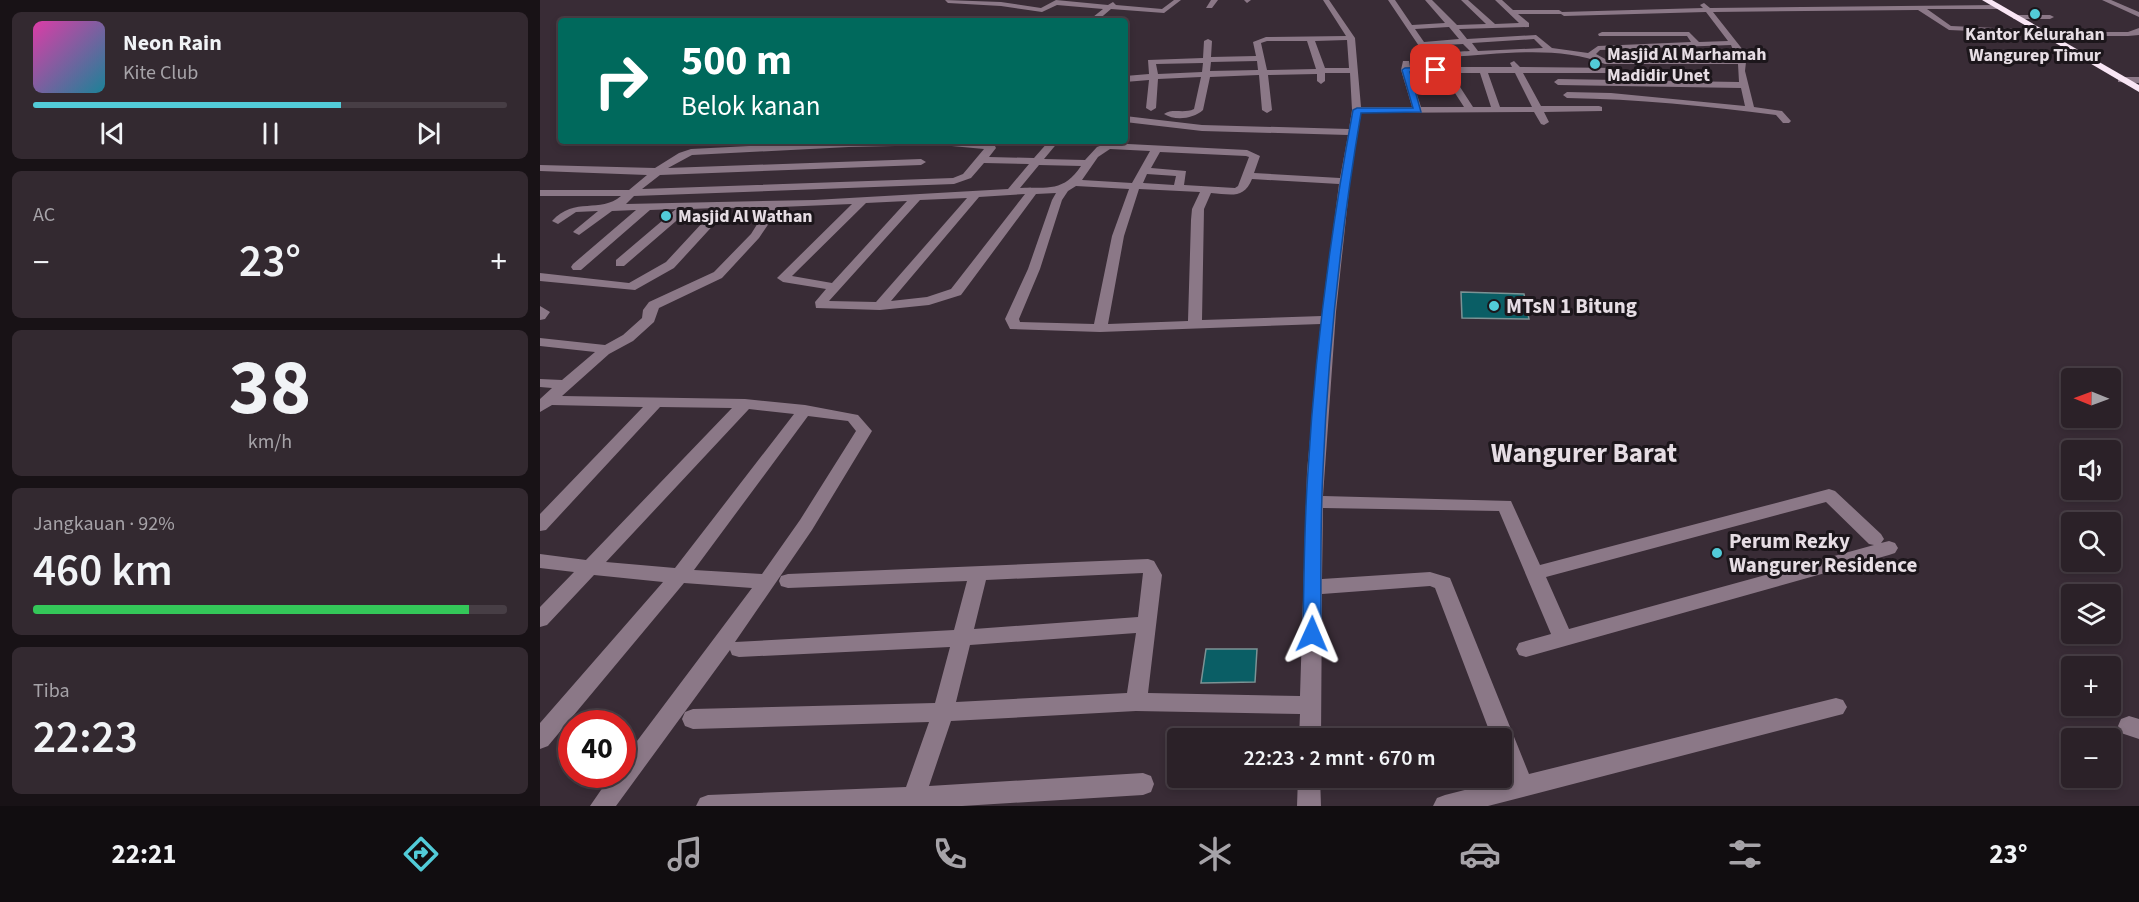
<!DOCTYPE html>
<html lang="id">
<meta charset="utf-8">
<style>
body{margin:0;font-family:"Source Sans 3",sans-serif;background:#332930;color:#f1f3f6;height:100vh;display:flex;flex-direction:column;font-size:22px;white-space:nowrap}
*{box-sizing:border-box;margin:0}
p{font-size:20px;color:#a6a3a8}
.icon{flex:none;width:33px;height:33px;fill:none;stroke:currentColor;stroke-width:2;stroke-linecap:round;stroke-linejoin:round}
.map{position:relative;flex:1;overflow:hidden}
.side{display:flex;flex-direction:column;gap:12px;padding:12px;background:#181216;width:540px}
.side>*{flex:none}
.hud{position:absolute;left:18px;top:18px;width:570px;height:126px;border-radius:6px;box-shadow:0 3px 9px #0003,0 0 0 2px #473e45;background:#00695c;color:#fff;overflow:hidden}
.needle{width:39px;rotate:271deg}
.tools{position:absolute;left:1521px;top:368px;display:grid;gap:12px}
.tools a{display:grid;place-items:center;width:60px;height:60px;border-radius:6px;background:#2b2128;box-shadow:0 3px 9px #0003,0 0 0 2px #473e45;font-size:30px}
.speed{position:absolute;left:18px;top:710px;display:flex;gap:12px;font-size:30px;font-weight:700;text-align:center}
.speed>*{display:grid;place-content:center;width:78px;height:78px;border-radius:50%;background:#2b2128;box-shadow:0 3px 9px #0003,0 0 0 2px #473e45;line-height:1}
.speed .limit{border:9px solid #d22;background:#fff;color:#111}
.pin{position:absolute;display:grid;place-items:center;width:51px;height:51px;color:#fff;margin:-26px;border-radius:12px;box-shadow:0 3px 9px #0006}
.me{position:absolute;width:66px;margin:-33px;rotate:1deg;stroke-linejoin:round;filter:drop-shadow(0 0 4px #0008)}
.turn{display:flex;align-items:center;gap:21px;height:126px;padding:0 24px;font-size:27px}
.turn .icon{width:78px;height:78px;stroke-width:2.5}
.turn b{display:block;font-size:42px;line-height:51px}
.big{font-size:45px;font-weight:600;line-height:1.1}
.side .card{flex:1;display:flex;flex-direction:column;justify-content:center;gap:9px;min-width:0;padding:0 21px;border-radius:9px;background:#332930}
.side .dial{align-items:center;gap:0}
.dial b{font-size:78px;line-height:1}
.song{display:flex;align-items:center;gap:18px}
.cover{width:72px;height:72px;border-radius:9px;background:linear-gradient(135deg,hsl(320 70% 55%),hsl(190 70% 35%))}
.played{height:6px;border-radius:3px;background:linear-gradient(90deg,#52cbd8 65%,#473e45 65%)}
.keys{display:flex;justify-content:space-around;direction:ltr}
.heat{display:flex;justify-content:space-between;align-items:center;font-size:33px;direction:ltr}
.charge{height:9px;border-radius:4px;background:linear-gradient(90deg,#34c759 92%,#473e45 0)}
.trip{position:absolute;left:627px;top:728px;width:345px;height:60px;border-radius:6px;background:#2b2128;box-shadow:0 3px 9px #0003,0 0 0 2px #473e45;font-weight:600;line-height:60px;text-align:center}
.menu{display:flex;height:96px;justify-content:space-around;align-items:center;background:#110d10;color:#a6a3a8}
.menu .icon{width:42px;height:42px}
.menu .current{color:#52cbd8}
.menu b{font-size:27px;color:#f1f3f6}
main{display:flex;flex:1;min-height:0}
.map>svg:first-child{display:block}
.building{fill:#0a5e65;stroke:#7c9395;stroke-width:1.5}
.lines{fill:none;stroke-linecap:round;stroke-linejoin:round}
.minor{fill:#8b7887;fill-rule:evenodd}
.highway{fill:#f9e6f5;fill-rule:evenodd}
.route{fill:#1a73e8;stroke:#114b97;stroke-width:1.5}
.poi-dot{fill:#52cbd8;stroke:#1c161b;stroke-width:2}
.labels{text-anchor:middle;stroke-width:6;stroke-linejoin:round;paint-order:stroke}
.far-poi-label{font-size:18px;font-weight:bold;fill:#e6dde4;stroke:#1c161b;text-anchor:start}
.poi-label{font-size:21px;font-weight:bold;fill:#e6dde4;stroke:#1c161b;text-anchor:start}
.district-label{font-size:27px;font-weight:bold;fill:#e6dde4;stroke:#1c161b}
</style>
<main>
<section class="side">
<div class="card">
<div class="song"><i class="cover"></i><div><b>Neon Rain</b><p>Kite Club</p></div></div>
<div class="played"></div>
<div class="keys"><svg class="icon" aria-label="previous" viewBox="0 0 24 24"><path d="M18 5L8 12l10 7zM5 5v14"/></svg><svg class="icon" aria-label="pause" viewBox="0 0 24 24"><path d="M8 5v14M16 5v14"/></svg><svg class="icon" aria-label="next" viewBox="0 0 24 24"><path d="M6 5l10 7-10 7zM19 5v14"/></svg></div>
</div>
<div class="card"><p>AC</p>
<div class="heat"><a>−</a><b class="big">23°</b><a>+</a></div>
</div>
<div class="card dial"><b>38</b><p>km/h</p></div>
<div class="card"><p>Jangkauan · 92%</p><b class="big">460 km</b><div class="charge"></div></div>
<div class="card"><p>Tiba</p><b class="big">22:23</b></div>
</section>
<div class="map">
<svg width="1599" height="806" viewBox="0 0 1599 806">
<rect width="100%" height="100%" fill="#392c36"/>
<path class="building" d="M921 292 984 294 989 319 922 318Z
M666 649H717L715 682 661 683Z"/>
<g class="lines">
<path class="minor" d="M405 0 461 2 501 8 516 0 568 5 573 2 576 5 622 9 634 0H641L624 13 571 9 557 21H548L563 9 517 5 502 12 461 6 408 3Z
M671 0H678L672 8H666Z
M704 0H711L707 3Z
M783 0H789L815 38 821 107H872L861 70 863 61H869L870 67H893C900 51 914 52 930 51L923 44 887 46 889 52H883L848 0H855L872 25 905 23 885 0H892L917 25 946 24 921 0H928L955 24 979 23 955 0H962L973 10H1019L1022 12 1163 8 1160 5 1164 3 1170 8 1459 5 1462 9H1387L1411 26 1500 30 1504 32H1588L1599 28V35L1588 36H1504L1500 34 1409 30 1378 10 1173 12 1203 50 1206 62 1205 71 1214 107 1242 111 1251 121 1249 123H1243L1236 115C1167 106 1097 99 1027 98L1023 95 1027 92 1071 93 1205 106 1201 88 1018 85 1014 82 1018 79 1199 82 1198 64H1065C1019 45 960 54 910 57L904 61 901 67H972L970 63 974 61 980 67 1081 68V72L1078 73H983L1001 106H1059L1062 107V111L1004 112 1009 122 1004 125 1001 124 994 112 821 113 810 181 796 312 783 496 971 501 1000 565 1289 489 1295 491 1341 534 1344 539 1341 543 1349 541 1355 543 1358 548 1355 553 1349 555 986 657 979 655 976 649 979 643 1011 634 959 511 783 508 782 579 890 572 910 578 989 774 1296 698 1303 700 1307 707 1303 714 948 806H893L897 798 905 795 968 779 962 762V738H952L895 588 890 586 782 594 781 738H759L760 714 596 711 411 721 389 786 603 773 611 776 614 784 611 792 603 795 422 806H156L160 798 168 795 366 787 389 722 153 729 145 726 142 719 145 712 153 709 395 703 410 647 199 657 192 655 190 650 76 806H50L72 774H82V761L212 588 144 583 8 746 0 749V723L123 582 54 575 7 625 0 627V607L34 572 0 568V554L46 560 192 408 120 407 6 530 0 531V514L103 407 12 405 0 412V399L12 388 0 387V379L22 380 55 352 0 346V338L65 345 83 335 102 318 103 310 109 302 174 272 211 234 228 207 189 208 134 268 95 290 0 281V273L89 283 126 262 176 208 150 209 84 266H76V260L136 209 110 210 41 270H33L31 267 33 264 96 210 72 211 39 235 33 232 35 230 58 211 36 212 18 224 12 221C35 196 60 214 81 196H0V190H89L107 175 0 171V165L115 168 139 153 151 149 311 141H432L455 146 456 148 449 157 494 158 509 141H519L504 159 545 160 557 147 568 143 707 150 720 156 714 173 800 178 808 135 662 131 585 122V116L662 125 809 129 812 110 810 73H785V81L781 84 777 81V74L728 75 732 110 727 113 722 110 719 75 670 77 663 110C653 119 635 121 624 114 632 108 644 114 654 109L661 77 618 79 616 108 611 111 606 108 609 80 585 82V76L609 74 608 60 663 58 664 41 668 39 672 41 671 57 716 56 713 42 726 37 806 36ZM1166 12 1188 41 1159 42 1149 32H1062L1058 34 1059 36H1147L1151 42 1058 46 1048 53 1012 48 996 35 927 39 919 29 989 27V23L978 14H1021L1024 16ZM909 27 919 39 884 42 875 29ZM994 39 1003 48 938 51 932 43ZM807 40 809 68H785L775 41ZM727 41H767L776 69 727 70 721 43ZM1191 45 1197 60H1067L1056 54 1060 50ZM717 61 718 70 670 71 671 62ZM663 63 662 72 618 74 616 64ZM870 73H902L924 107H881ZM911 73H940L951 107H933ZM948 73H975L992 107H960ZM401 145 444 149 423 174 413 178 102 189 120 175 381 165 386 162 381 159 128 168 152 155 309 147ZM570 149 610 151 592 183 542 180 558 157ZM620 152 706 156 709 157 698 186 695 188 644 185 646 171 611 168ZM444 163 489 164 468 189 274 200 86 204 94 196 414 184 431 178ZM499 165 541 166C524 192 508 187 480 188ZM607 174 636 176 634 185 603 183ZM712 179 799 184 782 316 662 320 664 209 671 193C689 194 704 200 712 179ZM536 186 589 189 572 236 554 324 480 322 479 319 500 269 522 200 528 191ZM599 189 660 192 652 209 651 220 648 321 568 324 584 236ZM516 193 512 200 488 269 465 319 470 329 560 332 781 324 767 471 760 696 608 693 622 575 614 561 608 559 248 574 241 576 239 581 241 586 248 588 427 581 414 630 195 642 272 530 332 431 318 415 265 405 205 399 22 396 69 354 93 341 114 322 119 308 182 278 219 238 240 207 312 204 237 278 243 282 286 289 275 302 276 308 340 310 389 305 421 295 496 194ZM485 194 411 289 387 297 351 301 439 197ZM427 198 336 302 289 301 380 200ZM367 201 292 283 252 276 326 203ZM209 409 254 414 135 568 66 562ZM268 416 308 421 316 431 260 520 222 574 154 570ZM1286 502 1329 544 1334 545 1029 629 1006 577ZM603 573 598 617 434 629 446 580ZM596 633 587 693 416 702 430 645Z
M1562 0H1571L1599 12V17Z
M1476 15H1510L1514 17 1510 19H1473Z
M1581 77H1599V83L1578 82V78Z
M0 306 10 312 5 319 0 320Z
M1589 716 1599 719V739L1581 733 1578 726 1581 719Z
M758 777H780L781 806H757Z"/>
<path class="highway" d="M1442 0H1452L1599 85V92Z"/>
</g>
<path class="route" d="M896 67 899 68V71L870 72 881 112 821 113C801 231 788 351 783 470 780 525 781 580 781 634L778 639 772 642 765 639 763 634C764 580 764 525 768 471 775 350 791 229 813 110L817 108H873L862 70 865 68Z"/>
<g class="poi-dot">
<circle cx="1495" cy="14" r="6"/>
<circle cx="1055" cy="64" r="6"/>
<circle cx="126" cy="216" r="6"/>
<circle cx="954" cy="306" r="6"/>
<circle cx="1177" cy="553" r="6"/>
</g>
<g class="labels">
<g class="far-poi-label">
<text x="1495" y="40" text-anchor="middle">Kantor Kelurahan<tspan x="1495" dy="21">Wangurep Timur</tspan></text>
<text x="1067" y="60">Masjid Al Marhamah<tspan x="1067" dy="21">Madidir Unet</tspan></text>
<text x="138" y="222">Masjid Al Wathan</text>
</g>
<g class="poi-label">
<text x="966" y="313">MTsN 1 Bitung</text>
<text x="1189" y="548">Perum Rezky<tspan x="1189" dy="24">Wangurer Residence</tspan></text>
</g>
<g class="district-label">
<text x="1044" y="462">Wangurer Barat</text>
</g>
</g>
</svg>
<div class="tools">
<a><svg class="needle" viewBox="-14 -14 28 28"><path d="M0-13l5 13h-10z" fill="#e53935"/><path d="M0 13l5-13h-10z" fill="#a6a3a8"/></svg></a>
<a><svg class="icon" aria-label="sound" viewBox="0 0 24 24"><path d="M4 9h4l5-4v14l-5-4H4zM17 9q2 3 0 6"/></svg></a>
<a><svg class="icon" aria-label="search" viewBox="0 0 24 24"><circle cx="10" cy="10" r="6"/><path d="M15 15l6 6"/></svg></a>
<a><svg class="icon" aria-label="layers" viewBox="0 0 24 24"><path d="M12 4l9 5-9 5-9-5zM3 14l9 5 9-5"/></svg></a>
<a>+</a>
<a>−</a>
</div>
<div class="speed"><div class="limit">40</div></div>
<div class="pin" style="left:896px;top:70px;background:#d93025"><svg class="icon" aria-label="arrive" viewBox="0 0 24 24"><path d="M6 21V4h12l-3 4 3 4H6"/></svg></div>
<svg class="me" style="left:772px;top:634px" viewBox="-20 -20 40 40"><path d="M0-17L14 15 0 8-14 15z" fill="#1a73e8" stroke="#fff" stroke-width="4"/></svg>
<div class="trip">22:23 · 2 mnt · 670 m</div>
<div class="hud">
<div class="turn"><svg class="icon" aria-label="right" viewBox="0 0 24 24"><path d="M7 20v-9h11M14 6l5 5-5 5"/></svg><div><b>500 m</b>Belok kanan</div></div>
</div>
</div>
</main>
<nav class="menu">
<b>22:21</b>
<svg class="icon current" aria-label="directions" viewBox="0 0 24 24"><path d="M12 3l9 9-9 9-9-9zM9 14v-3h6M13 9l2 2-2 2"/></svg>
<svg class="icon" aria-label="music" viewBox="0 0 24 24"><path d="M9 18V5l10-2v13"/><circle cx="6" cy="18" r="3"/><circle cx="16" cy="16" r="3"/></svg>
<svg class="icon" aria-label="phone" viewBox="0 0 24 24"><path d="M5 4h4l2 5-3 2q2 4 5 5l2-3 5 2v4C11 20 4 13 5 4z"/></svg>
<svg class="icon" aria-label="climate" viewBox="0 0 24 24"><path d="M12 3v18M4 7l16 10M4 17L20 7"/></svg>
<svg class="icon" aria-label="car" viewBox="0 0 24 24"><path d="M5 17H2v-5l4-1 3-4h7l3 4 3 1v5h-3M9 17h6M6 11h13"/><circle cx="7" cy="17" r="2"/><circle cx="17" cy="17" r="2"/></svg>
<svg class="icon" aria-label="filters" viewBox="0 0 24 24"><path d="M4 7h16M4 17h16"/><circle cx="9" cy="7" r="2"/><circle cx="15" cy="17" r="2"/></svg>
<b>23°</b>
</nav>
